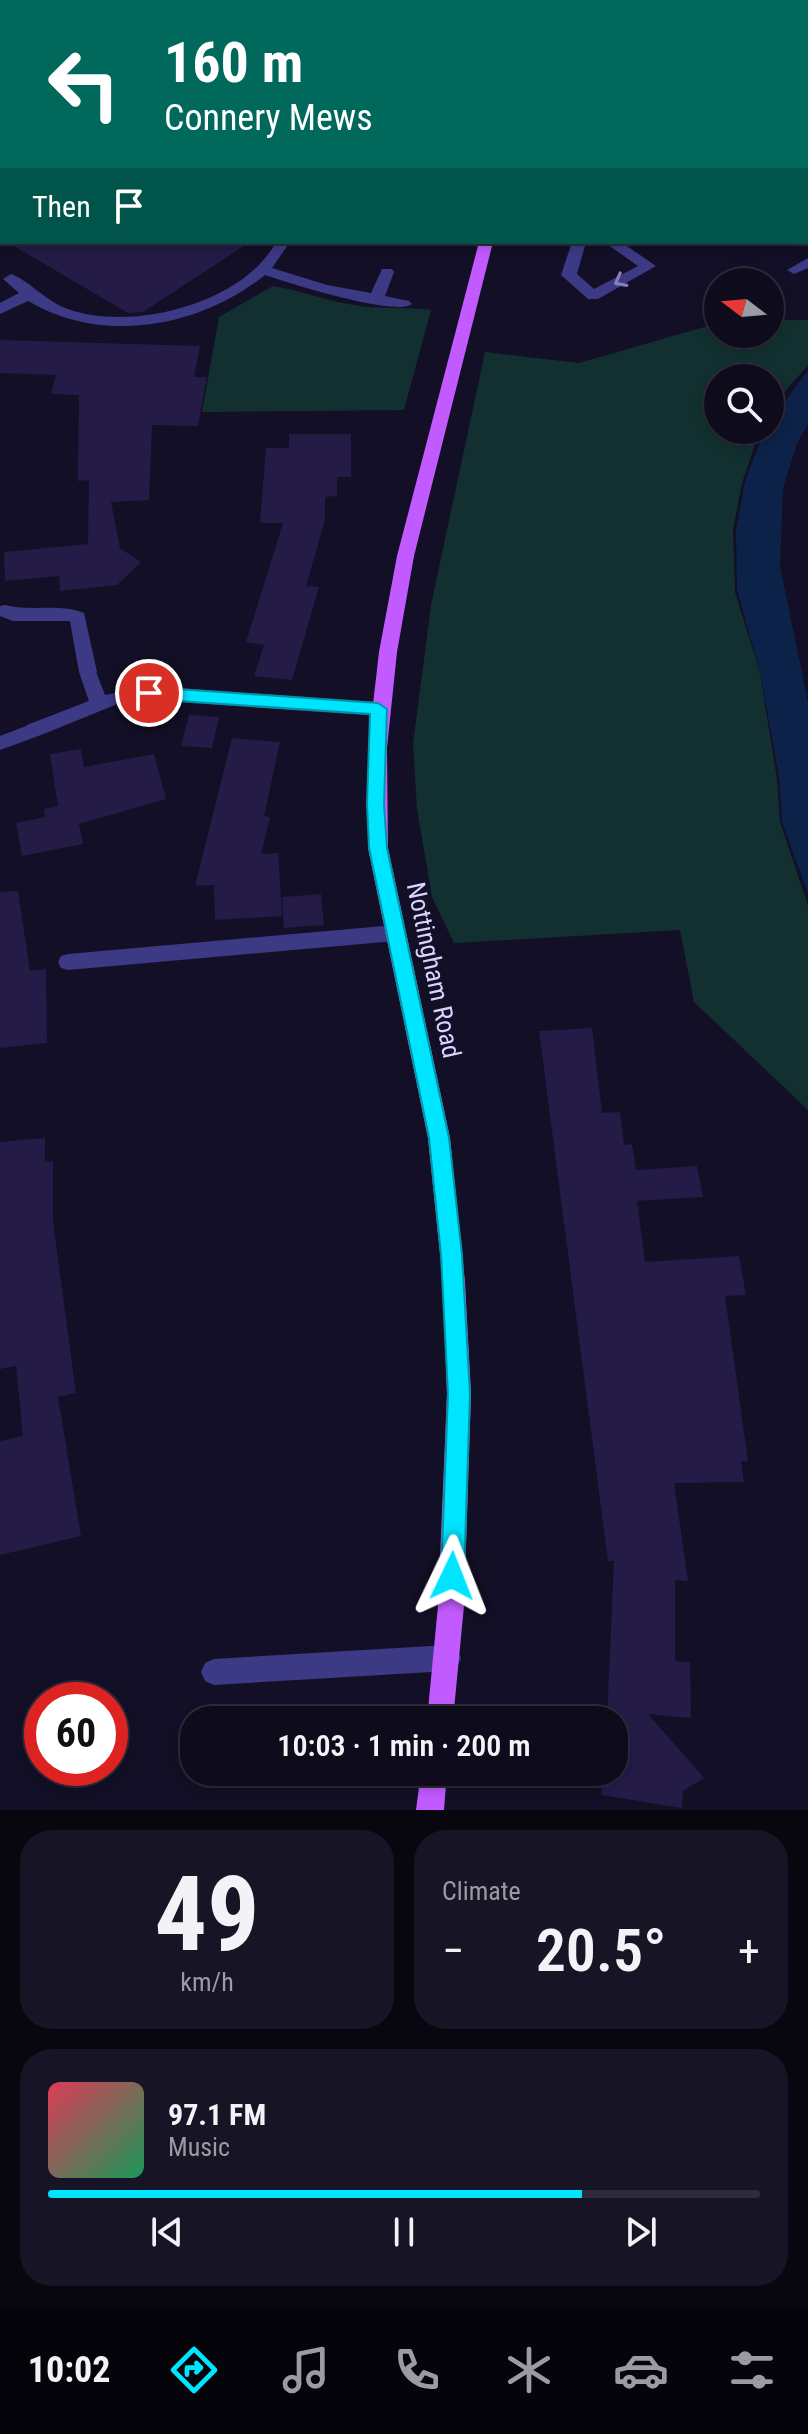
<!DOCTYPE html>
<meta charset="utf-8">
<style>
body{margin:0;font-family:"Roboto Condensed",sans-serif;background:#171425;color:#f1f3f6;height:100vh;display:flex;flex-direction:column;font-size:30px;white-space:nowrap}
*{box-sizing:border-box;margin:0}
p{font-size:26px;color:#9b9ba3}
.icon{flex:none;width:44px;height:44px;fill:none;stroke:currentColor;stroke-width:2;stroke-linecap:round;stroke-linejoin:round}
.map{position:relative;height:1810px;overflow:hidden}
.drawer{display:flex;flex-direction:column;gap:20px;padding:20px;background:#08060f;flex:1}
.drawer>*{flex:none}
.hud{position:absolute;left:0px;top:0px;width:808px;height:244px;box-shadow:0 4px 12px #0003,0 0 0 2px #2e2b3b;background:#00695c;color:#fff;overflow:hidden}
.needle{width:52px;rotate:286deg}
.controls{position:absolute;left:704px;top:268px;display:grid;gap:16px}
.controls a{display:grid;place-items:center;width:80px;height:80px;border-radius:50%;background:#0e0b1c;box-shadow:0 4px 12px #0003,0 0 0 2px #2e2b3b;font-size:40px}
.speed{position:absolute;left:24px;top:1682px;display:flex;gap:16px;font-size:40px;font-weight:700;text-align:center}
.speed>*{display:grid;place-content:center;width:104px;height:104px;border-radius:50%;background:#0e0b1c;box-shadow:0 4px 12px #0003,0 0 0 2px #2e2b3b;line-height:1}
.speed .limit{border:12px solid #d22;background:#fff;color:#111}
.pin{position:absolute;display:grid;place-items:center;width:68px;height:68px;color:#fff;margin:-34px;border:4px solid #fff;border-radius:50%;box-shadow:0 2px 8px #0007}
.me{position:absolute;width:88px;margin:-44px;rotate:2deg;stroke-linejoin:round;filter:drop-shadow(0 0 6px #0008)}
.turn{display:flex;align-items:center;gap:28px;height:168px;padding:0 32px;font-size:36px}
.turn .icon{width:104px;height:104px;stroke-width:2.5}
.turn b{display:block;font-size:56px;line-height:68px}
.then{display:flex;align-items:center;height:76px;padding:0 32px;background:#0003;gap:16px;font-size:30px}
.big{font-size:60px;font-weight:600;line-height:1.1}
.drawer .widget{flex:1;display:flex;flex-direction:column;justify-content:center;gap:12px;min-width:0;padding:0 28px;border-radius:32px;background:#171425}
.drawer .dial{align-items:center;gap:0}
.dial b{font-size:104px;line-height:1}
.song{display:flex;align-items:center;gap:24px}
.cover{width:96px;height:96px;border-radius:12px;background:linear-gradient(135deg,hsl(350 70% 55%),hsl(150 70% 35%))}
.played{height:8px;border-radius:4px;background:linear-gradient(90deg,#00e5ff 75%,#2e2b3b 75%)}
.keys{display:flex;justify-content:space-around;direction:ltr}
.heat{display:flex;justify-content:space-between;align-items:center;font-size:44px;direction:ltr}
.drawer .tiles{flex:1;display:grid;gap:20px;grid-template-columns:1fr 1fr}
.widget:last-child{grid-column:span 2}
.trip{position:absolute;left:180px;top:1706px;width:448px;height:80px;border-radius:32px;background:#0e0b1c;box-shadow:0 4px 12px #0003,0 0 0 2px #2e2b3b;font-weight:600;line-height:80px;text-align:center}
.menu{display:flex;height:128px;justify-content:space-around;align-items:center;background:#06040b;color:#9b9ba3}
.menu .icon{width:56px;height:56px}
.menu .current{color:#00e5ff}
.menu b{font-size:36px;color:#f1f3f6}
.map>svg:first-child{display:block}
.green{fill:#12302f}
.water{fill:#0c2248}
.building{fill:#241b47}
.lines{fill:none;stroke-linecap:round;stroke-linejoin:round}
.service{fill:#3d3a85;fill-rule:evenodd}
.minor{fill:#3d3a85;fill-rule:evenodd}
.tertiary{stroke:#3d3a85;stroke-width:20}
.primary{fill:#c25bff;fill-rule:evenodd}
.oneway{stroke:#837fbc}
.route{fill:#00e5ff;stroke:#0095a6;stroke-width:2}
.labels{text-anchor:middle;stroke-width:7;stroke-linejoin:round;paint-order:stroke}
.street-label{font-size:26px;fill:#d9d4ff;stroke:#130f26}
</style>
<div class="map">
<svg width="808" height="1810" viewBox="0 0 808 1810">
<rect width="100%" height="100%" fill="#130f26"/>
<path class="green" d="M273 286C299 290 322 299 348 304 376 310 403 306 431 310L404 410 202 412 219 317Z
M770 320H808V366L789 386 770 415V378H718V430H760L742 483 733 530 735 592 760 673 777 779 780 822 808 905V1110L694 1002 680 930 454 943 432 897 417 809 413 744 431 605 485 352 579 363 718 323V334H770Z"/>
<path class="water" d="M808 370V424L797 444 783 488 780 566 808 702V894L782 822 779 778 761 676 737 590 736 531 745 481 764 431 770 430V422Z"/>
<path class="building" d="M7 242H250L143 312 128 313Z
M0 340 200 346 194 377H207L198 426 152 425 149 500 111 502 120 548 141 562 117 585 60 591 59 576 5 581 4 552 88 544 89 480 78 481 79 395 51 394 56 375 0 373Z
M289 434H351V477H337V496L325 497V520L306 586 319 587 292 680 254 676 264 645 246 642 283 523H260L266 448H289Z
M189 715 219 717 212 748 181 746Z
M232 738 280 742 264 816 270 817 261 854 278 853 282 916 215 920 214 885 195 886Z
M81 749 84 767 154 754 166 799 79 824 83 844 22 856 16 823 45 817 44 809 58 806 50 754Z
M18 891 30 971 46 969 47 1043 0 1048V892Z
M321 894 324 925 284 928 282 897Z
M592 1028 602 1113 620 1112 624 1145 632 1144 636 1170 697 1166 703 1197 637 1201 645 1262 739 1256 746 1295 725 1296 748 1461H741L744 1482 674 1483 688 1581 675 1580V1661L690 1662 691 1718 648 1714 704 1778 683 1791 682 1808 601 1795 603 1772H614V1720H607L614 1561H608L539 1031Z
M45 1138V1162L53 1161V1222L76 1393 58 1397 81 1536 0 1555V1441L23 1436 16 1366 0 1369V1142Z"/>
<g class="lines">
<path class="service" d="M0 68H2V76H0Z
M572 242H586L577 274 594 289 638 266 604 242H621L656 266 598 299H588L561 275Z
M808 258V268L794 274 787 270Z
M5 605C31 612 59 603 84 613L97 672 94 677 88 678 79 672 70 621H13L0 616V606Z
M34 723 43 730 41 735 0 750V736Z
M395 925 402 927 405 933 402 939 395 941 68 970 61 968 58 962 61 956 68 954Z
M448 1645 457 1649 461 1658 457 1667 448 1671 214 1685 205 1681 201 1672 205 1663 214 1659Z"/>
<path class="minor" d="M236 0H259L260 2H235Z
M352 0H364V2H352Z
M276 242H290L272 268 327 285 371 293 382 269H392L394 272 385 296 409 301 412 304C397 317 288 283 265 275 199 328 102 345 28 301L0 314V303L19 293 3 279 11 274C28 280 47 302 68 309 131 332 243 304 276 242Z
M88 666 94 667 105 695 149 686 378 702 387 709 378 716 149 700 120 703 41 735H27L25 730 27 725 89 701 79 672Z"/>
<path class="tertiary" d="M108 2 109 0
M0 201 2 199"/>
<path class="primary" d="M525 0H537V2H525Z
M479 242H493L414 556 397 652 387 748 388 848 450 1138 465 1282 471 1394 464 1606 453 1720H427L438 1606 447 1394 443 1282 428 1138 368 848V748L379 652 397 556Z
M421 1772H447L444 1810H416Z"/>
</g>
<defs><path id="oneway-chevron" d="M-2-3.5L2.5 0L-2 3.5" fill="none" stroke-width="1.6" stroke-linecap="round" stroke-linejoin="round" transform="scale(2)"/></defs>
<use class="oneway" href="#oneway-chevron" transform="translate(620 281) rotate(152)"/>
<path class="route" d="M149 687 378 703 387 709 384 804 387 848 449 1138 462 1255 470 1394 464 1576 460 1584 452 1588 444 1584 441 1576 448 1394 441 1255 429 1138 369 848 367 804 370 714 149 699 140 693Z"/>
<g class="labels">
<g class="street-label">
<text transform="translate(434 970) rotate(78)" y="9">Nottingham Road</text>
</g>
</g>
</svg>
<div class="controls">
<a><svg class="needle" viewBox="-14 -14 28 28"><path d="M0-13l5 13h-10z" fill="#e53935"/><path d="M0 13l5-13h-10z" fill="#9b9ba3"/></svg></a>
<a><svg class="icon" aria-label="search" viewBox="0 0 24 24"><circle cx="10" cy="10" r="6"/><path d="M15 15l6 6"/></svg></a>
</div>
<div class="speed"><div class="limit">60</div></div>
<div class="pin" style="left:149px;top:693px;background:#d93025"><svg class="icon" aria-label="arrive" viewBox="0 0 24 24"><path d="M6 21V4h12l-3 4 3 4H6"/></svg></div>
<svg class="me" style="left:452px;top:1576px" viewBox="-20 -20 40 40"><path d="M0-17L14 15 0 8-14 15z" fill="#00e5ff" stroke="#fff" stroke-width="4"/></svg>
<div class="trip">10:03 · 1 min · 200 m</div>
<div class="hud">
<div class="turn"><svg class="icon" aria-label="left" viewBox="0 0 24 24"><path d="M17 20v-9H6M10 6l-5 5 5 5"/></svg><div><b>160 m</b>Connery Mews</div></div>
<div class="then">Then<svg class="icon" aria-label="arrive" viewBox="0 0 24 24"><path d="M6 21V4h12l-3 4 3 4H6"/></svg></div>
</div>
</div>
<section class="drawer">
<div class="tiles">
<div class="widget dial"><b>49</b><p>km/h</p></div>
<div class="widget"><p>Climate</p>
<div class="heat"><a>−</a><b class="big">20.5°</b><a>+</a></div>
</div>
<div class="widget">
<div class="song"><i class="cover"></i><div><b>97.1 FM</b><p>Music</p></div></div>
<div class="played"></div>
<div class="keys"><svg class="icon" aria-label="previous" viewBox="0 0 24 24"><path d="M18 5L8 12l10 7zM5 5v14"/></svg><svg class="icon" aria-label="pause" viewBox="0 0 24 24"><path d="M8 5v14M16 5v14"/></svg><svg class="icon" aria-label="next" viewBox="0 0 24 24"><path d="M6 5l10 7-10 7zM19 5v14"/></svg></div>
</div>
</div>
</section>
<nav class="menu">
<b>10:02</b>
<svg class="icon current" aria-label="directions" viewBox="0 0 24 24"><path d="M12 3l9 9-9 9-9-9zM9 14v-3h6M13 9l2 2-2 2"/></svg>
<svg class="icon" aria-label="music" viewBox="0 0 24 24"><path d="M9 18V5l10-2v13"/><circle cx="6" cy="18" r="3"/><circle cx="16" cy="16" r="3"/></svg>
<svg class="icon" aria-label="phone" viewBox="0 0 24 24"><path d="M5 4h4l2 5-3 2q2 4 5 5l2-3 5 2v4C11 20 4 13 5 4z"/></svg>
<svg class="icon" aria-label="climate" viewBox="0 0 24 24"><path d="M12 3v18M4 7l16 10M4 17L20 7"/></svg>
<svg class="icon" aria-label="car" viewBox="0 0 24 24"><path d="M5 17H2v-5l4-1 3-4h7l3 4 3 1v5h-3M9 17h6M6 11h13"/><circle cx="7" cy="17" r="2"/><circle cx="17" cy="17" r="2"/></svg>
<svg class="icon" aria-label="filters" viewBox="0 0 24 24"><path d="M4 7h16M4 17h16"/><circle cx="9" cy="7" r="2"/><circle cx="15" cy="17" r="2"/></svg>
</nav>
